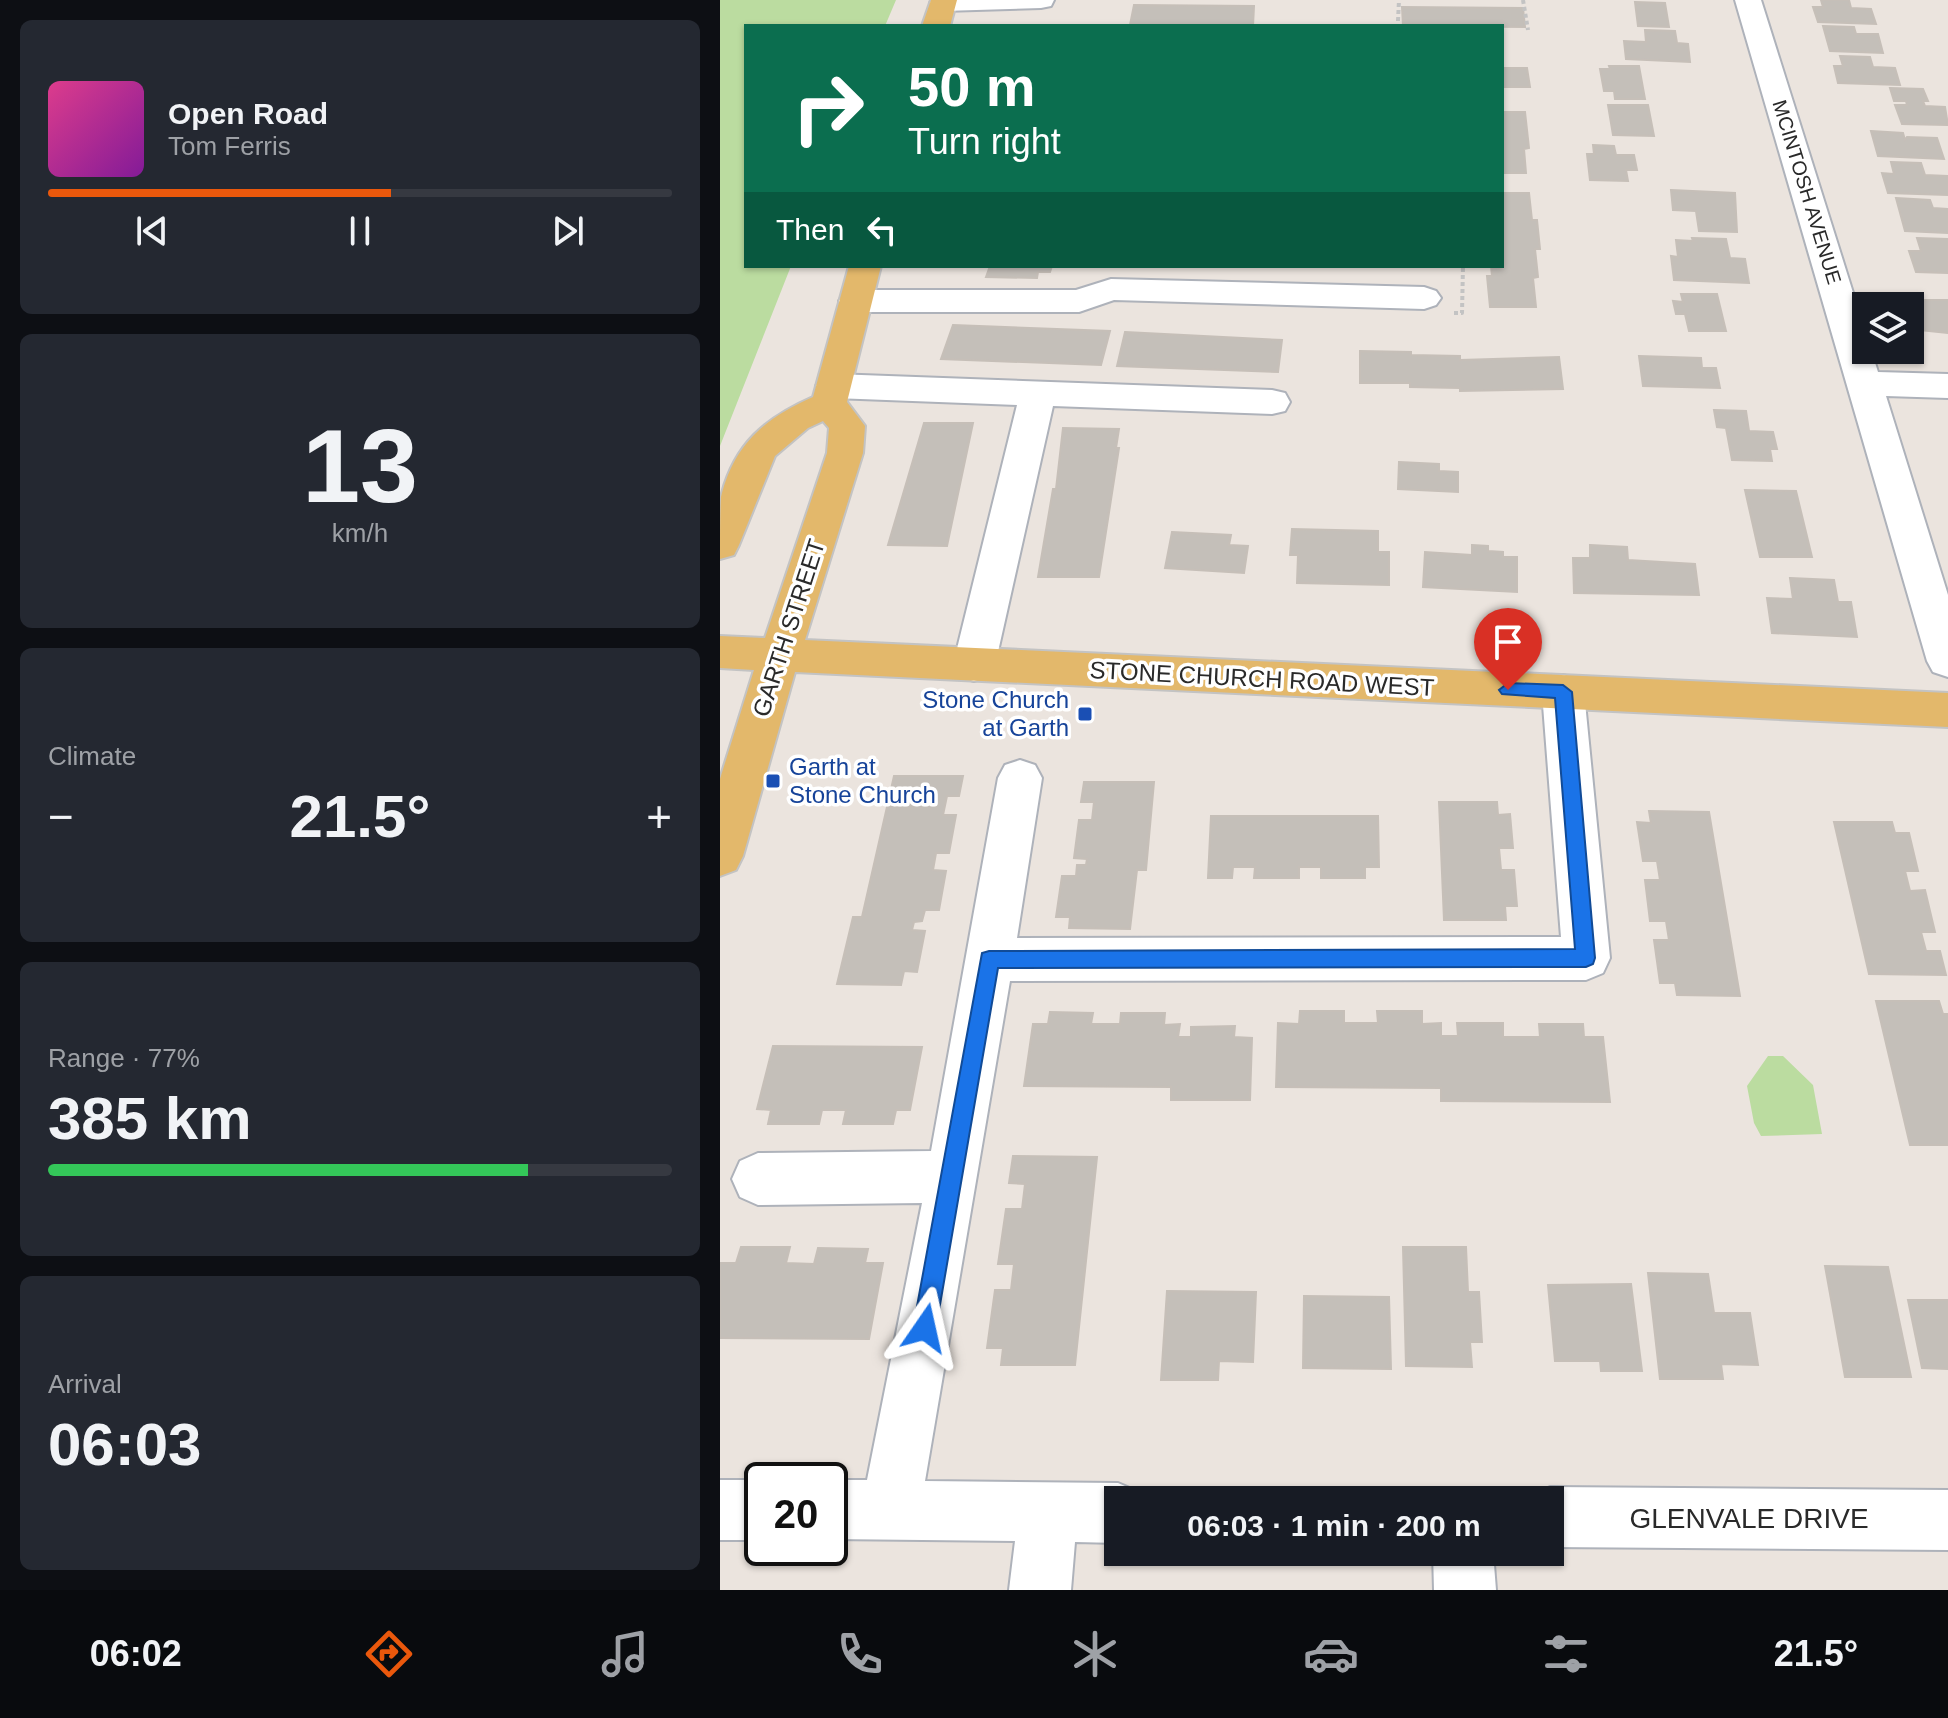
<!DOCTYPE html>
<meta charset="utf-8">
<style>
body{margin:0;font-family:Arial,sans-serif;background:#242831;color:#f1f3f6;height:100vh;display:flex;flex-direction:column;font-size:30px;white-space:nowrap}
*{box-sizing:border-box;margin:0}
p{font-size:26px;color:#9ea1a6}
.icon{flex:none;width:44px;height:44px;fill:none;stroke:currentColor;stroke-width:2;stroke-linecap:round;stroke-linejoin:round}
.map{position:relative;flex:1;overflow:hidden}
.sheet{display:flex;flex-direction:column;gap:20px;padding:20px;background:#0d0f14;width:720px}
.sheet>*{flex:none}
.top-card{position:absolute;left:24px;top:24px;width:760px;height:244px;border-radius:0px;box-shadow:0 2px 6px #0004;background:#0b6e4f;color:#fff;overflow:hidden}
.tools{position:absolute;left:1132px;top:292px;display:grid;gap:16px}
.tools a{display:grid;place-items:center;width:72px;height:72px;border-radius:0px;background:#171b24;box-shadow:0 2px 6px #0004;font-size:40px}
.speed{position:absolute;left:24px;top:1462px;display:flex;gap:16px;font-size:40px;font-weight:700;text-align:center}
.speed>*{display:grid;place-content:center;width:104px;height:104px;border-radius:50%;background:#171b24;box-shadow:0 2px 6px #0004;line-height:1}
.speed .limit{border:4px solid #111;border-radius:12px;background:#fff;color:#111}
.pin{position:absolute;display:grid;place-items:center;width:68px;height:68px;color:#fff;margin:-82px -34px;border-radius:50% 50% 50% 0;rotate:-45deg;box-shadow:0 0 8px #0007}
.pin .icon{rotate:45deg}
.me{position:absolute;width:88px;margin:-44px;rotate:11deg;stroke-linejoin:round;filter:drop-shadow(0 0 6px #0008)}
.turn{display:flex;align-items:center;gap:28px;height:168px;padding:0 32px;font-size:36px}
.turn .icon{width:104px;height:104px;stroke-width:2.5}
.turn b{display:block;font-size:56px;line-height:68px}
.then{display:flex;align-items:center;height:76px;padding:0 32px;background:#0003;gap:16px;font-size:30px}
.big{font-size:60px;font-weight:700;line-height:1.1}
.sheet .widget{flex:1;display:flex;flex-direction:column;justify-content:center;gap:12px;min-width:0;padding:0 28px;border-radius:12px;background:#242831}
.sheet .dial{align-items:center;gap:0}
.dial b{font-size:104px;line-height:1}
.song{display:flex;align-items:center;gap:24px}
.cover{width:96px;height:96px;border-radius:12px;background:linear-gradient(135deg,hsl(330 70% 55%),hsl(290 70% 35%))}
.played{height:8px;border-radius:4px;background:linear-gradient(90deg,#ea580c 55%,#363941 55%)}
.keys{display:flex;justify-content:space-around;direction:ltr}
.heat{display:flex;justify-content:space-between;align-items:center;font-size:44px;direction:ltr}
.charge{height:12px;border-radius:6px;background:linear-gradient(90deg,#34c759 77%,#363941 0)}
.trip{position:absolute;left:384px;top:1486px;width:460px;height:80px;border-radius:0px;background:#171b24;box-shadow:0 2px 6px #0004;font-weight:700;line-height:80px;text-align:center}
.tab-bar{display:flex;height:128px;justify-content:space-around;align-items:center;background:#090b0e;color:#9ea1a6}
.tab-bar .icon{width:56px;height:56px}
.tab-bar .active{color:#ea580c}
.tab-bar b{font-size:36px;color:#f1f3f6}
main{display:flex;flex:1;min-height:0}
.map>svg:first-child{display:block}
.green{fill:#bbdca0}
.building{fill:#c4bfb9;stroke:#c6bfb8;stroke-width:2}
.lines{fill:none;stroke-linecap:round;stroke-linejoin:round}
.minor-casing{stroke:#aeb2ba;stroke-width:4}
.major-casing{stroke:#c3c3c3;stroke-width:4}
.path{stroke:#c3c3c3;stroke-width:4;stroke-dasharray:4 3;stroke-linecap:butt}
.minor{fill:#fff;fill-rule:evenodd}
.major{fill:#e3b86b;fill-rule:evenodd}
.route{fill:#1a73e8;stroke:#114b97;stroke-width:2}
.transit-dot{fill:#1a4fb4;stroke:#fff;stroke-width:3}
.labels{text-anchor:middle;stroke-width:7;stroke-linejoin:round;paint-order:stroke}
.far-street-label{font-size:20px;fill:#2a2a2a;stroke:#fff}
.street-label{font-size:24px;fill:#2a2a2a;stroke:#fff}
.transit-label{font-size:24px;fill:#164399;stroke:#fff;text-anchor:end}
.near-street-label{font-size:28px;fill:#2a2a2a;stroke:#fff}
</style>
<main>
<section class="sheet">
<div class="widget">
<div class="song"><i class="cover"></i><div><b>Open Road</b><p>Tom Ferris</p></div></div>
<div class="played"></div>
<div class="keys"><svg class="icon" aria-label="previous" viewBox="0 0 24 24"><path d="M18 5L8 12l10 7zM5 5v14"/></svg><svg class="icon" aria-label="pause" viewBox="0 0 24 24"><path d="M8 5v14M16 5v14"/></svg><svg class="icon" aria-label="next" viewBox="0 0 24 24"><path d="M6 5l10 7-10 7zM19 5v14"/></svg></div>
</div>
<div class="widget dial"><b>13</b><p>km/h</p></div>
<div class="widget"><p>Climate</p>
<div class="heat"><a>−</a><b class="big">21.5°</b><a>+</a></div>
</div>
<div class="widget"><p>Range · 77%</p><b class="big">385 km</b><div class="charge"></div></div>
<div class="widget"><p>Arrival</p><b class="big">06:03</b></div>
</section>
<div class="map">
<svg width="1228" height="1590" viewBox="0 0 1228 1590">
<rect width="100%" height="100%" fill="#ebe4de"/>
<path class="green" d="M0 0H176L165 26H26V266H71L0 446Z
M1048 1056H1063L1093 1085 1102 1134 1041 1136 1034 1123 1027 1086Z"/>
<path class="building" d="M1101 0H1129L1131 8 1151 9 1156 24 1098 22 1093 7H1103Z
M915 2 945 3 949 27 918 26Z
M414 5 534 6 533 26 410 25Z
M682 7 803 8 805 27 683 26Z
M1103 26 1134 27 1136 34H1158L1163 53 1110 51Z
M925 30 955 31 957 43 968 44 970 62 906 59 904 41 926 42Z
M1120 56 1150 57 1153 67 1175 68 1180 85 1118 83 1114 66H1123Z
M889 66H919L925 99H895L894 91H884L880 69H890Z
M782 68H807L810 87H782Z
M1170 88 1203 89 1208 101H1203L1205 106 1225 107 1228 125 1182 124 1175 105H1187L1186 101H1174Z
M888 105H928L934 136 893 135Z
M782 112H805L809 148 804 149 806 173H782Z
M1151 131 1183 133 1185 140 1187 137 1217 138 1224 159 1158 156Z
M873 145 894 146 896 155H914L917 170H906L908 181 870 180 867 154H874Z
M1171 162 1201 163 1205 175 1228 176V195L1168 193 1162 173 1174 174Z
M951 190 1015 193 1017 232 979 231 976 211 953 210Z
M782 193H809L812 220H817L820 249H815L818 277 813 278 816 307H770L767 276H772L771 266H782Z
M1176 198 1210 200 1213 208 1228 209V233L1185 231Z
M972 238 1006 239 1010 258 1025 259 1029 283 954 280 951 256 958 257 956 240 973 241Z
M1197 238 1228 239V273L1196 272 1189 251H1201Z
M270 266H332L330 272H318L317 278 266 277Z
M961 294H997L1006 331H969L965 314H956L953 301 963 302Z
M1198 300H1228V333L1200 330 1193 310H1202Z
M233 325 390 331 381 365 221 359Z
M405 332 562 340 558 372 397 366Z
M640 351 691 352V355L740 356V360L839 357 843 389 740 391V388L690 387V383H640Z
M919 356 981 358 982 368H996L1000 388 923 386Z
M994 410 1026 411 1029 431 1053 432 1057 449H1050L1052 461 1012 460 1006 428 997 427Z
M204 423H253L227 546 168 545Z
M343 428 399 429 396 448H399L379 577H318L333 489H336Z
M679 462 719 464V471L738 472V492L678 489Z
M1025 490 1076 491 1092 557H1040Z
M572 529 658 531V552H669V585L577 583 578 555H570Z
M452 532 511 535 509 545 528 546 524 573 445 568Z
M752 545 768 546V551L783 552V557H797V592L703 587 705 552 752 555Z
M870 545 907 547 908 560 975 564 979 595 854 593 853 558H870Z
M1070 578 1114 580 1118 602H1131L1137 637 1052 633 1047 598 1073 599Z
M174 776H243L239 796H227L223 815H236L229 853H216L213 870 226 871 219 910H205L202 921 194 922 192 930 205 931 197 972 184 971 181 985 117 984 133 917H142Z
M364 782H434L426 870H417L410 929 349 928 350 917H336L342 876H356L357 865H366L367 859 354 858 359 820H372L374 802H361Z
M719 802H777L778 815 790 814 793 848H779L781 870H794L797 906H785L786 920H724Z
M929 811 989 812 1020 996 957 995 955 983H940L934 940H949L946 921H930L925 880H940L937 861H923L917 822 931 823Z
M491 816H658L659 867H645V878H601V867H579V878H534L535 867H513L512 878H488Z
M1114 822H1172L1175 833H1189L1198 871H1185L1190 891 1205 890 1215 932H1201L1206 951H1220L1226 975 1149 974Z
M1156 1001H1219L1223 1014H1228V1145H1190Z
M580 1011H624V1023H658L657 1011H702V1024L721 1023V1036H738L737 1023H783V1037H820L819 1024H863L864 1037H883L890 1102 721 1101V1088L556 1087 558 1023 579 1024Z
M330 1012 373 1013 371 1024H400L401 1013H445L444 1025 460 1024 458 1037H471V1027L515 1026 514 1037 532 1038 530 1100H451V1087L304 1086 313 1024H328Z
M53 1046 202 1047 190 1110H176L173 1124H123L126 1110H102L99 1124H48L51 1110 37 1109Z
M293 1156 377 1157 355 1365H281L283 1348H267L275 1290H291L294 1264H278L286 1209H302L305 1184 289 1183Z
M21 1247H70L66 1263 94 1264 98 1248 148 1249 145 1263H163L149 1339 0 1338V1263H16Z
M683 1247H746L748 1292H759L762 1342H750L752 1367 686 1366Z
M1105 1266 1168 1267 1191 1377H1125Z
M928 1273 988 1274 994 1313H1030L1038 1365 1001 1364 1003 1379H940Z
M911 1284 922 1371H881L880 1361H835L828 1285Z
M447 1291 536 1292 533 1362 499 1361 498 1380H441Z
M584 1296 669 1297 671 1369 583 1368Z
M1188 1300H1228V1369L1202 1368Z"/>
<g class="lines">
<g class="minor-casing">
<path id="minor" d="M212 0H334L331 6 321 8 223 11 213 9 210 3Z
M1015 0H1041L1146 334V350H1151L1158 372 1228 374V398L1166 396 1228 595V677L1213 672 1207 661Z
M391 279 704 287 716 291 721 298 716 305 704 309 394 300 359 312H136L124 309 119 301 124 293 136 290H356Z
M114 374 552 390 565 393 570 402 565 411 552 414 333 406 275 665 269 676 254 681 239 676 233 665 297 405 114 398 102 394 96 386 102 378Z
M843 675 858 680 864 692 890 958 883 973 866 980 290 981 205 1481 398 1483 419 1492 422 1500H398V1543L355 1542 351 1590H289L295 1541 110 1539 108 1480H147L202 1203 38 1205 20 1197 12 1179 20 1161 38 1153 211 1151 278 778 285 765 300 760 315 765 322 778 297 938 841 937 822 692 828 680Z
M0 1480H42V1540H0Z
M830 1487 1228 1490V1550L830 1547V1500H807L809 1496Z
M713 1552H773L776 1590H714Z"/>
</g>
<g class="major-casing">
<path id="major" d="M211 0H237L230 26H202Z
M129 266H161L127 402 145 426 143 453 85 640 1228 693V727L75 672 23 856 16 870 0 876V779L34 670 0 668V636L45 638 107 453 109 428 103 421 88 428 55 456 19 545 14 555 0 559C0 540 0 515 1 497 14 444 45 418 93 397Z"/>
</g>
<path class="path" d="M803 0 808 30
M678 21 679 0
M734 313H742L743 266"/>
<use href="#minor" class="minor"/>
<use href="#major" class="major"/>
</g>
<path class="route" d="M788 683 843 685 852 692 875 958 873 964 866 967 278 968 216 1328 213 1336 205 1339 196 1336 193 1328 262 953 269 951 855 949 835 698 782 694 779 690Z"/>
<g class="transit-dot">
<rect x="357" y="706" width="16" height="16" rx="4"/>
<rect x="45" y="773" width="16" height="16" rx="4"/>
</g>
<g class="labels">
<g class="far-street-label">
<text transform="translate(1087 192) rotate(73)" y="7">MCINTOSH AVENUE</text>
</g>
<g class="street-label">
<text transform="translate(69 628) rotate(-72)" y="8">GARTH STREET</text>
<text transform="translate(542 679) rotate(3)" y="8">STONE CHURCH ROAD WEST</text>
</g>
<g class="transit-label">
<text x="349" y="708">Stone Church<tspan x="349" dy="28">at Garth</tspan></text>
<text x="69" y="775" text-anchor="start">Garth at<tspan x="69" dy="28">Stone Church</tspan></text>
</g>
<g class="near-street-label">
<text x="1029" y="1528">GLENVALE DRIVE</text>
</g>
</g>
</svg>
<div class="tools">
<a><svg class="icon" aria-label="layers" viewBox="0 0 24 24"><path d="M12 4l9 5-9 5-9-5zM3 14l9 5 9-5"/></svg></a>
</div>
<div class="speed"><div class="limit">20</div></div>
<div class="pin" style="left:788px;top:690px;background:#d93025"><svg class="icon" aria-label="arrive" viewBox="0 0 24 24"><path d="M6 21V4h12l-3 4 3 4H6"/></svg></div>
<svg class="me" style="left:205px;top:1328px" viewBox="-20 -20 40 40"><path d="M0-17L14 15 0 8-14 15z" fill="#1a73e8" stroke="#fff" stroke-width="4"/></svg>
<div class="trip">06:03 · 1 min · 200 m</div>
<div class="top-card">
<div class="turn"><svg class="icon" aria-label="right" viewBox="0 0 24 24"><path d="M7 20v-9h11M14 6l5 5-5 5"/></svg><div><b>50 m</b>Turn right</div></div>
<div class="then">Then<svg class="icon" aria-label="left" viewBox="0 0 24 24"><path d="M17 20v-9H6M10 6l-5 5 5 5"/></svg></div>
</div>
</div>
</main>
<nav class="tab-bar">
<b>06:02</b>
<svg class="icon active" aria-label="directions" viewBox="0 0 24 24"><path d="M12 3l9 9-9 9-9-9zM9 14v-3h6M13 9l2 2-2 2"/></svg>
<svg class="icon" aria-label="music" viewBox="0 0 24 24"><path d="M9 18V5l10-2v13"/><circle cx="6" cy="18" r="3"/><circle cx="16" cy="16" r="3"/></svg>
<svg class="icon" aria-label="phone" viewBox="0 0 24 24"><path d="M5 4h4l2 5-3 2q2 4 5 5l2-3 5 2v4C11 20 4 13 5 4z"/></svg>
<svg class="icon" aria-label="climate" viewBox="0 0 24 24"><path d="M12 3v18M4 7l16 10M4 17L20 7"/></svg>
<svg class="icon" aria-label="car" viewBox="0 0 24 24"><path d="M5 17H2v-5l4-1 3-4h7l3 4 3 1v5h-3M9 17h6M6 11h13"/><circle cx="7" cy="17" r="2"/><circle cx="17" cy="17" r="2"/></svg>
<svg class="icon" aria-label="filters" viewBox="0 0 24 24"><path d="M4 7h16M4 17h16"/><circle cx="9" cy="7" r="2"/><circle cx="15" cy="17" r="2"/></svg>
<b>21.5°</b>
</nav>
